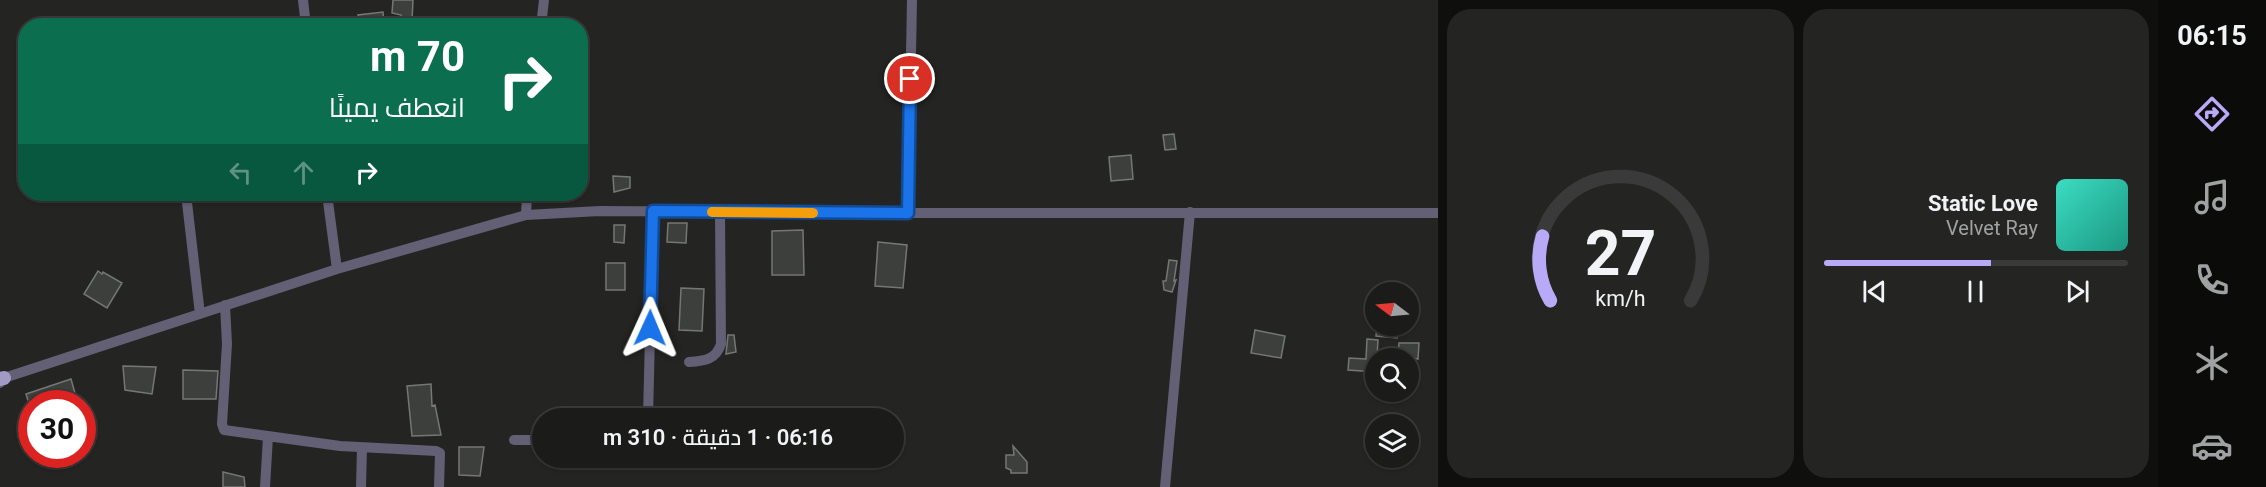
<!DOCTYPE html>
<html lang="ar">
<meta charset="utf-8">
<style>
body{margin:0;font-family:Roboto,Cairo,sans-serif;background:#242523;color:#f1f3f6;direction:rtl;height:100vh;display:flex;flex-direction:column;font-size:22px;white-space:nowrap}
*{box-sizing:border-box;margin:0}
p{font-size:20px;color:#a0a1a2}
.icon{flex:none;width:33px;height:33px;fill:none;stroke:currentColor;stroke-width:2;stroke-linecap:round;stroke-linejoin:round}
.map{position:relative;flex:1;overflow:hidden;direction:ltr}
.details{display:flex;flex-direction:column;gap:9px;padding:9px;background:#0f0f0e;width:720px}
.details>*{flex:none}
.guide{position:absolute;left:18px;top:18px;width:570px;height:183px;border-radius:24px;box-shadow:0 2px 4px #0004,0 0 0 2px #393a39;direction:rtl;background:#0b6e4f;color:#fff;overflow:hidden}
.needle{width:39px;rotate:286deg}
.fabs{position:absolute;left:1365px;top:282px;display:grid;gap:12px}
.fabs a{display:grid;place-items:center;width:54px;height:54px;border-radius:50%;background:#1b1c1a;box-shadow:0 2px 4px #0004,0 0 0 2px #393a39;font-size:30px}
.speed{position:absolute;left:18px;top:390px;display:flex;gap:12px;font-size:30px;font-weight:700;text-align:center}
.speed>*{display:grid;place-content:center;width:78px;height:78px;border-radius:50%;background:#1b1c1a;box-shadow:0 2px 4px #0004,0 0 0 2px #393a39;line-height:1}
.speed .limit{border:9px solid #d22;background:#fff;color:#111}
.pin{position:absolute;display:grid;place-items:center;width:51px;height:51px;color:#fff;margin:-26px;border:3px solid #fff;border-radius:50%;box-shadow:0 2px 6px #0007}
.me{position:absolute;width:66px;margin:-33px;rotate:1deg;stroke-linejoin:round;filter:drop-shadow(0 0 4px #0008)}
.turn{display:flex;align-items:center;gap:21px;height:126px;padding:0 24px;font-size:27px}
.turn .icon{width:78px;height:78px;stroke-width:2.5}
.turn b{display:block;font-size:42px;line-height:51px}
.lanes{display:flex;align-items:center;height:57px;padding:0 24px;background:#0003;justify-content:center;gap:30px;direction:ltr}
.lanes .off{opacity:.35}
.details .card{flex:1;display:flex;flex-direction:column;justify-content:center;gap:9px;min-width:0;padding:0 21px;border-radius:24px;background:#242523}
.details .dial{align-items:center;gap:0}
.dial svg{height:156px;overflow:visible;fill:none;stroke:#393a39;stroke-width:7;stroke-linecap:round;text-anchor:middle}
.dial text{fill:#f1f3f6;stroke:none}
.song{display:flex;align-items:center;gap:18px}
.cover{width:72px;height:72px;border-radius:9px;background:linear-gradient(135deg,hsl(170 70% 55%),hsl(170 70% 35%))}
.played{height:6px;border-radius:3px;background:linear-gradient(90deg,#b9aaf7 55%,#393a39 55%)}
.keys{display:flex;justify-content:space-around;direction:ltr}
.details .tiles{flex:1;display:grid;gap:9px;grid-template-columns:repeat(2,1fr)}
.trip{position:absolute;left:532px;top:408px;width:372px;height:60px;border-radius:30px;background:#1b1c1a;box-shadow:0 2px 4px #0004,0 0 0 2px #393a39;font-weight:600;line-height:60px;text-align:center;direction:rtl}
main{display:flex;flex:1;min-height:0}
.menu{display:flex;flex-direction:column;width:108px;justify-content:space-around;align-items:center;background:#0b0b0a;color:#a0a1a2}
.menu .icon{width:42px;height:42px}
.menu .on{color:#b9aaf7}
.menu b{font-size:27px;color:#f1f3f6}
.map>svg:first-child{display:block}
.building{fill:#3d3f3d;stroke:#757774;stroke-width:1.5}
.lines{fill:none;stroke-linecap:round;stroke-linejoin:round}
.minor{stroke:#635f74;stroke-width:10}
.major{stroke:#a19ac5;stroke-width:14}
.route-casing{stroke:#114b97;stroke-width:15}
.route{stroke:#1a73e8;stroke-width:10}
.slow{stroke:#f59e0b;stroke-width:10}
</style>
<main>
<nav class="menu">
<b>06:15</b>
<svg class="icon on" aria-label="directions" viewBox="0 0 24 24"><path d="M12 3l9 9-9 9-9-9zM9 14v-3h6M13 9l2 2-2 2"/></svg>
<svg class="icon" aria-label="music" viewBox="0 0 24 24"><path d="M9 18V5l10-2v13"/><circle cx="6" cy="18" r="3"/><circle cx="16" cy="16" r="3"/></svg>
<svg class="icon" aria-label="phone" viewBox="0 0 24 24"><path d="M5 4h4l2 5-3 2q2 4 5 5l2-3 5 2v4C11 20 4 13 5 4z"/></svg>
<svg class="icon" aria-label="climate" viewBox="0 0 24 24"><path d="M12 3v18M4 7l16 10M4 17L20 7"/></svg>
<svg class="icon" aria-label="car" viewBox="0 0 24 24"><path d="M5 17H2v-5l4-1 3-4h7l3 4 3 1v5h-3M9 17h6M6 11h13"/><circle cx="7" cy="17" r="2"/><circle cx="17" cy="17" r="2"/></svg>
</nav>
<section class="details">
<div class="tiles">
<div class="card">
<div class="song"><i class="cover"></i><div><b>Static Love</b><p>Velvet Ray</p></div></div>
<div class="played"></div>
<div class="keys"><svg class="icon" aria-label="previous" viewBox="0 0 24 24"><path d="M18 5L8 12l10 7zM5 5v14"/></svg><svg class="icon" aria-label="pause" viewBox="0 0 24 24"><path d="M8 5v14M16 5v14"/></svg><svg class="icon" aria-label="next" viewBox="0 0 24 24"><path d="M6 5l10 7-10 7zM19 5v14"/></svg></div>
</div>
<div class="card dial"><svg viewBox="0 0 100 80">
<path d="M14 69A42 42 0 1 1 86 69"/>
<path d="M14 69A42 42 0 0 1 10 36" stroke="#b9aaf7"/>
<text x="50" y="56" font-size="32" font-weight="700">27</text>
<text x="50" y="72" font-size="11">km/h</text>
</svg></div>
</div>
</section>
<div class="map">
<svg width="1438" height="487" viewBox="0 0 1438 487">
<rect width="100%" height="100%" fill="#242523"/>
<path class="building" d="M393 0H413L412 21H402L401 15 392 13Z
M383 12 384 26H361L358 15Z
M1174 134 1176 149 1165 150 1163 135Z
M1131 155 1133 179 1111 181 1109 157Z
M613 176 630 177V188L614 192Z
M668 223H687L686 243 667 242Z
M614 225H625L624 243 614 242Z
M803 230 804 275H772V231Z
M878 242 907 245 903 288 875 286Z
M1169 260 1177 261 1174 281 1176 280 1172 292 1164 290 1163 281H1166Z
M606 263H625V290H606Z
M98 271 102 274 103 272 122 283 107 308 84 294Z
M681 288 704 289 702 331 679 330Z
M1377 326H1399L1397 338 1376 336Z
M1255 330 1285 336 1281 358 1251 353Z
M728 335H734L736 352 726 354Z
M1367 339 1378 340 1376 372 1348 370 1349 358 1366 359Z
M1399 343H1419L1418 359 1398 355Z
M123 366 156 367 152 394 125 390Z
M183 370 218 371 216 399H183Z
M71 379 78 404H29L26 394Z
M431 384 432 406 435 405 441 435 412 436 407 386Z
M1013 446 1027 462V473H1011V470L1006 468V455H1014Z
M459 447H484L480 476 459 475Z
M223 472 244 477 245 487H223Z"/>
<g class="lines">
<path class="minor" d="M303 0 306 26
M541 26 544 0
M186 194 200 314
M327 194 337 269
M908 213 912 0
M526 215 527 194
M225 305 227 344 222 424 224 430 340 446 436 451 440 453 439 487
M689 362C704 361 716 360 721 344L720 212
M0 383 4 378 337 269 526 215 600 211 908 213H1438
M648 418 653 211
M514 440H543
M265 487 268 437
M361 487 362 448
M1165 487 1190 212"/>
<path class="major" d="M0 379 4 378"/>
</g>
<g class="lines">
<g class="route-casing">
<path id="route" d="M650 328 653 211 908 213 910 79"/>
</g>
<use href="#route" class="route"/>
<path class="slow" d="M712 212 813 213"/>
</g>
</svg>
<div class="fabs">
<a><svg class="needle" viewBox="-14 -14 28 28"><path d="M0-13l5 13h-10z" fill="#e53935"/><path d="M0 13l5-13h-10z" fill="#a0a1a2"/></svg></a>
<a><svg class="icon" aria-label="search" viewBox="0 0 24 24"><circle cx="10" cy="10" r="6"/><path d="M15 15l6 6"/></svg></a>
<a><svg class="icon" aria-label="layers" viewBox="0 0 24 24"><path d="M12 4l9 5-9 5-9-5zM3 14l9 5 9-5"/></svg></a>
</div>
<div class="speed"><div class="limit">30</div></div>
<div class="pin" style="left:910px;top:79px;background:#d93025"><svg class="icon" aria-label="arrive" viewBox="0 0 24 24"><path d="M6 21V4h12l-3 4 3 4H6"/></svg></div>
<svg class="me" style="left:650px;top:328px" viewBox="-20 -20 40 40"><path d="M0-17L14 15 0 8-14 15z" fill="#1a73e8" stroke="#fff" stroke-width="4"/></svg>
<div class="trip">06:16 · 1 دقيقة · 310 m</div>
<div class="guide">
<div class="turn"><svg class="icon" aria-label="right" viewBox="0 0 24 24"><path d="M7 20v-9h11M14 6l5 5-5 5"/></svg><div><b>70 m</b>انعطف يمينًا</div></div>
<div class="lanes"><svg class="icon off" aria-label="left" viewBox="0 0 24 24"><path d="M17 20v-9H6M10 6l-5 5 5 5"/></svg><svg class="icon off" aria-label="ahead" viewBox="0 0 24 24"><path d="M12 20V5M6 11l6-6 6 6"/></svg><svg class="icon" aria-label="right" viewBox="0 0 24 24"><path d="M7 20v-9h11M14 6l5 5-5 5"/></svg></div>
</div>
</div>
</main>
